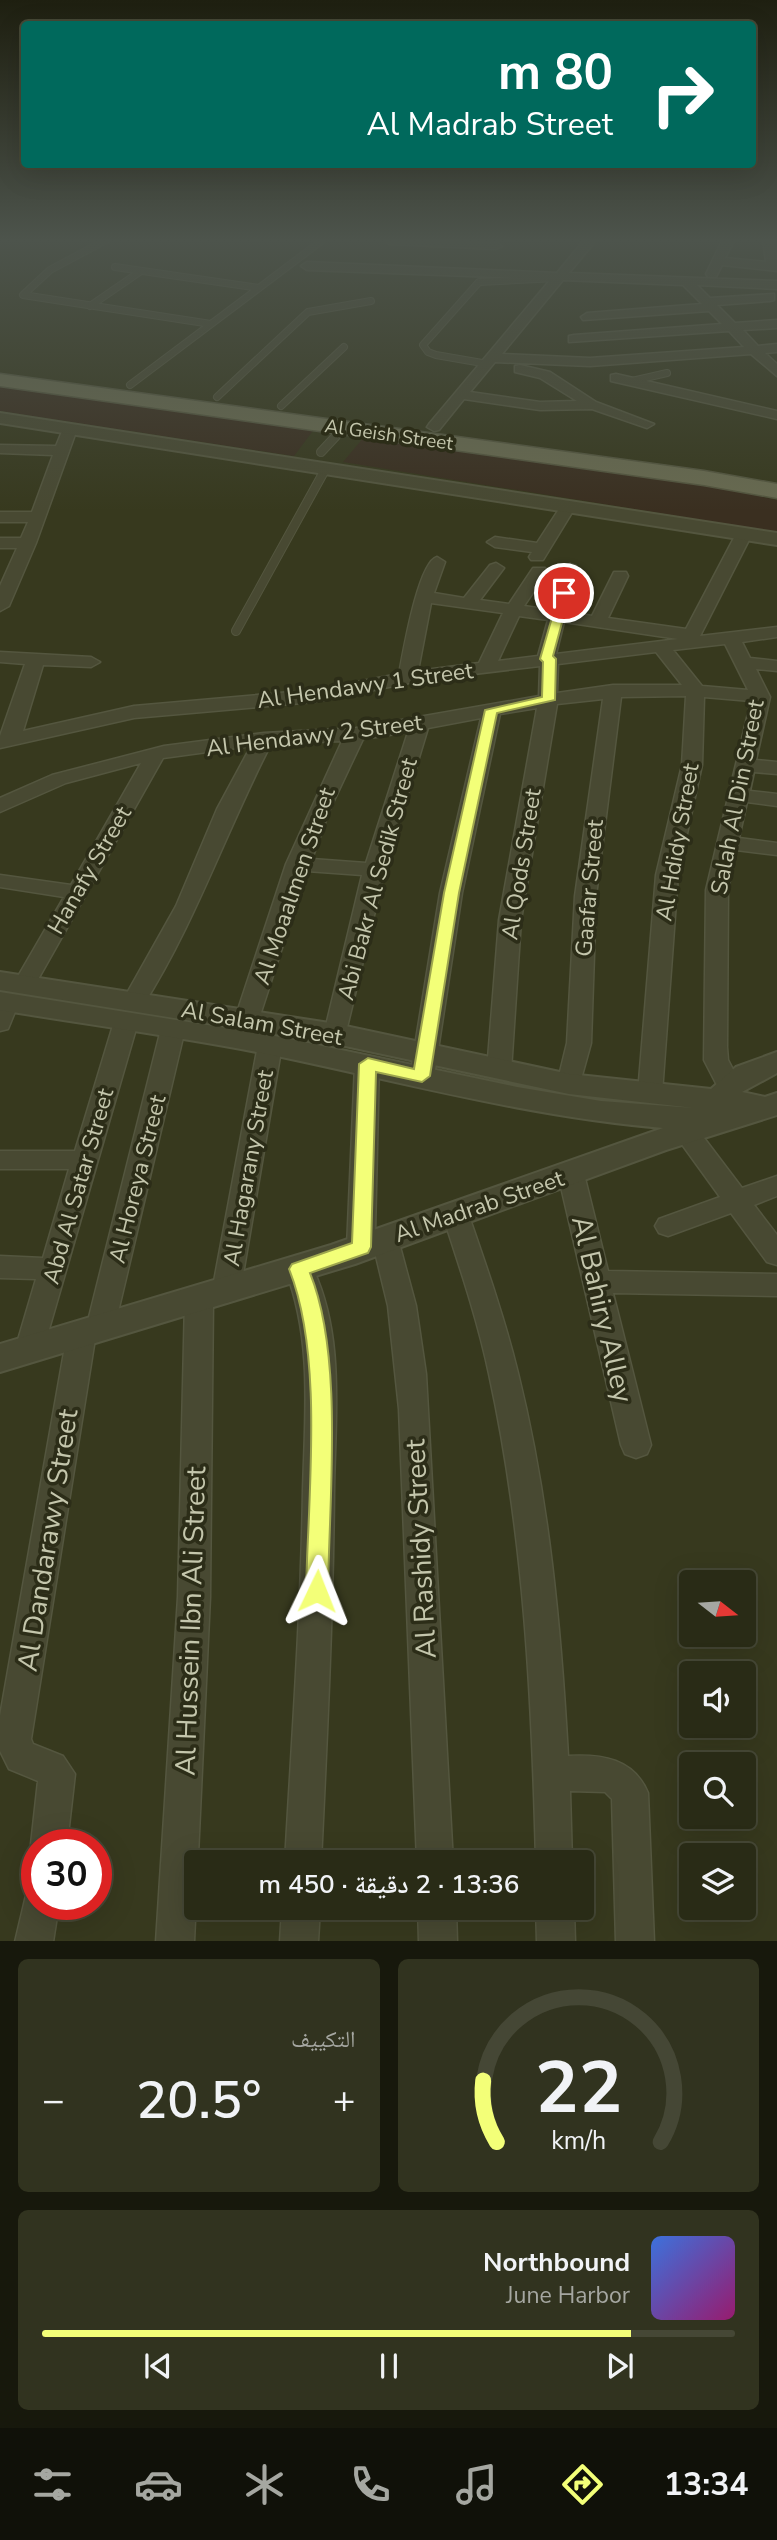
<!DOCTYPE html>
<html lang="ar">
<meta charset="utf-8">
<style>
body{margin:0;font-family:"Nunito Sans","Noto Naskh Arabic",sans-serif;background:#31331f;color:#f1f3f6;direction:rtl;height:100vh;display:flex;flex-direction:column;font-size:26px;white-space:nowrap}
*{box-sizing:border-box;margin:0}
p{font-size:23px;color:#a5a7a1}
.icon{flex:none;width:38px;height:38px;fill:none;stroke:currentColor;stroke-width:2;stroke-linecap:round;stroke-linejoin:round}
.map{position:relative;height:1941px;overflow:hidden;direction:ltr}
.details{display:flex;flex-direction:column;gap:18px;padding:18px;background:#17180c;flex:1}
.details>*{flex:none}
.guide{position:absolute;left:21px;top:21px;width:735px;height:147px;border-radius:7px;box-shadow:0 7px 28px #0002,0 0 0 2px #454735;direction:rtl;background:#00695c;color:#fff;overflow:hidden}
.needle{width:46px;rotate:107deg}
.buttons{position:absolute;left:679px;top:1570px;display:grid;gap:14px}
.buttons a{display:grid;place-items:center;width:77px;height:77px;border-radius:7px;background:#292b16;box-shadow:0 7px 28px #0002,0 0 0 2px #454735;font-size:35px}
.speed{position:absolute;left:21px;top:1829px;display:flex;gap:14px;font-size:35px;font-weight:700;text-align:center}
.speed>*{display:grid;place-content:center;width:91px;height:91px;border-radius:50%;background:#292b16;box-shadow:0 7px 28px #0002,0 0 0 2px #454735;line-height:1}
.speed .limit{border:10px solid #d22;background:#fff;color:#111}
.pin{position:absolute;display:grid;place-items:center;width:60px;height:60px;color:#fff;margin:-30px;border:4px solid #fff;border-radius:50%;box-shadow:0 2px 7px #0007}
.me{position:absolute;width:77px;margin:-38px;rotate:2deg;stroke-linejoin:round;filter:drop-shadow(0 0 5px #0008)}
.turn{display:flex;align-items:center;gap:24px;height:147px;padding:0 28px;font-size:32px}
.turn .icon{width:91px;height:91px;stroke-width:2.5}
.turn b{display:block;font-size:49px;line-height:60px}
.big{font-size:52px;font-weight:600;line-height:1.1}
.details .widget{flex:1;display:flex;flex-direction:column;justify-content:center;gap:10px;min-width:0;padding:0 24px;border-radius:10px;background:#31331f}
.details .dial{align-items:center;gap:0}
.dial svg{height:182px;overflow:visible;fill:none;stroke:#454735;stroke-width:7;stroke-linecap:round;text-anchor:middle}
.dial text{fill:#f1f3f6;stroke:none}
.song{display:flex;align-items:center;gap:21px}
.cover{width:84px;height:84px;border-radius:10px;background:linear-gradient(135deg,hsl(220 70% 55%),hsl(320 70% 35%))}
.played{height:7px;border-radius:4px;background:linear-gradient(90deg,#f3ff78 85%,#454735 85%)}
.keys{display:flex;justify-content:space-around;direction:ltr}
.heat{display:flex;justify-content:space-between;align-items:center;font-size:38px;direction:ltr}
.details .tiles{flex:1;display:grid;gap:18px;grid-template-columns:1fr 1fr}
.widget:last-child{grid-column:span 2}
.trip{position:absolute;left:184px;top:1850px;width:410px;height:70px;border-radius:7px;background:#292b16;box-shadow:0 7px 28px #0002,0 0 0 2px #454735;font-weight:600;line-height:70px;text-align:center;direction:rtl}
.tab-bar{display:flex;height:112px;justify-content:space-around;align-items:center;background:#101109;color:#a5a7a1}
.tab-bar .icon{width:49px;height:49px}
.tab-bar .selected{color:#f3ff78}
.tab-bar b{font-size:32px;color:#f1f3f6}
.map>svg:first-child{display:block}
.green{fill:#3a2f20}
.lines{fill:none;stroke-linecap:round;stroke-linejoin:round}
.service-far1-casing{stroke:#54563f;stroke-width:8}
.service-casing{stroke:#54563f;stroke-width:10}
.minor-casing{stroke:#54563f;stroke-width:3}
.tertiary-casing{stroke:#54563f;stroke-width:4}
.primary-casing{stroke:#54563f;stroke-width:3}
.service-far1{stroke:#484932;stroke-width:6}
.service{stroke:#484932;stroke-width:8}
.minor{fill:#484932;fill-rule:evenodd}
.tertiary{fill:#484932;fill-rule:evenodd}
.primary{fill:#686a50;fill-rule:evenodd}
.route{fill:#f3ff78;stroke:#9ea64e;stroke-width:2}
.labels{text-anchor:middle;stroke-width:7;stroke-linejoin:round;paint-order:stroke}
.far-street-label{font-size:19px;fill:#c4c6ac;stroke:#2c2d18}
.street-label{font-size:23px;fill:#c4c6ac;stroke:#2c2d18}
.near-street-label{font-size:28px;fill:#c4c6ac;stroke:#2c2d18}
</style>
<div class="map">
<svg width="777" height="1942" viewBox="0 0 777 1942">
<rect width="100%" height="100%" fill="#37391e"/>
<path class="green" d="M0 385 315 428 294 456 0 411Z
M365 436 711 486 777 500V532L343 462Z"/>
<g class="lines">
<g class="service-far1-casing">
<path id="service-far1" d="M108 239 50 270 23 295 211 324
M115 267 259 288
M90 306 141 271
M488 364 436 355 428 352 423 345 479 282 557 278
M632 381 667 373
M130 385 324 239
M217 397 308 312 371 301
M281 406 344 347
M334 437 343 428"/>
</g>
<g class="service-casing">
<path id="service" d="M321 452 336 436
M236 631 326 468"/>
</g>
<g class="minor-casing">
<path id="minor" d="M386 239 496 243 502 246 496 249 390 244 386 243Z
M585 239H597L569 273 777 281V289L697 285 710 298 774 294V300L770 301 717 305 735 323 777 320V328L743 330 758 346 777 344V352L765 353 777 364V376L751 354 590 366 495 362 470 392 540 402 577 401 540 378 515 372V366L520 365 550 372 596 402 654 424 647 428 592 409 540 410 464 399 439 430 434 431 427 427 429 424 551 279 307 270 301 266 307 262 557 273ZM563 280 683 285 702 304 587 313 581 317 583 320 709 311 722 324 574 335 569 336V342L729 331 744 347 590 358 502 354Z
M723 239H735L725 258 766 262 763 239H775L777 271 722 265 716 277H708L706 274Z
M616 374 777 411V419L611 381V375Z
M70 425 77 429 36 543 9 606 0 611V586L17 548H0V538H21L28 522H0V512H32L53 455 0 453V445L56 446 63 429Z
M568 501 576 506 543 560H531L529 557 532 552 495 547 487 542 495 537 537 543 563 503Z
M744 529 752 534 700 636 777 627V637L742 642 750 658 777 661V671L756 669 770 697 756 760 777 762V774L754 772 750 791 777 794V806L747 802 739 838 777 843V855L736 850 728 890 727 1047 728 1060 741 1085 738 1091 729 1094 720 1091 704 1060 706 890 751 701 704 697 702 765 678 875 662 1093 659 1099 650 1102 641 1099 638 1093 656 875 682 765 686 696 621 697 596 896 591 1043 578 1090 569 1092 560 1090 557 1084 567 1043 575 896 603 699 557 704 521 920 511 1071 508 1077H490L487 1071 499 920 537 708 500 714 462 893 434 1076 431 1082 422 1084 413 1082 410 1076 440 893 481 718 428 728 385 870 344 1040H328L324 1034 362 875 307 871 252 1040 248 1046H232L228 1040 286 864 342 741 271 744C226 831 195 924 142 1007H126L122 1002 176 906 217 809 251 746 163 758 32 990H16L13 985 64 897 0 887V875L71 885 141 763 66 783 0 812V798L52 775 164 746 264 733 356 728 539 696 540 666 424 680 314 702 134 718 0 748V736L25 664 0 662V652L91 657 100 662 91 667 43 665 23 731 134 706 314 690 399 674C403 654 418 562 437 557L445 562 434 593 464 598 490 565 496 563 504 568 480 600 509 604 533 568H545L547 572 524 606 551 610 562 569 570 564 576 566 578 569 567 612 592 616 614 572H626L628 576 608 618 686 629 736 534ZM431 603 503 613 479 663 418 671ZM519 616 548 620 538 656 498 661ZM564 622 678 639 556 654ZM725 644 748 690 702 686 673 650ZM656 652 682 685H613L557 693 558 664ZM408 732 366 863 312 859 330 809 363 739Z
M7 994 15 997 19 1002 8 1029 0 1031V996Z
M126 1014 134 1016 138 1022 43 1350 39 1358 29 1362 19 1358 15 1350 36 1279 0 1278V1256L43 1258 69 1169H0V1151H75L114 1022 118 1016Z
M173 1021 181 1023 185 1029 114 1329 110 1337 95 1339 31 1739 33 1744 63 1756 75 1774 67 1844H37V1857L31 1844 38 1781 9 1769 0 1751V1716L67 1335 71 1327 87 1325 161 1029 165 1023Z
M270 1037 278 1039 282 1045 240 1292 236 1300 226 1303 216 1300 212 1292 258 1045 262 1039Z
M367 1056 376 1058 379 1064 375 1233 385 1229 395 1232 398 1239 416 1306 426 1374 453 1862H417L399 1409 388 1306 374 1248 371 1254 361 1257 351 1254 347 1247 355 1064 358 1058Z
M686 1123 695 1126 742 1188 777 1176V1196L754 1205 777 1235V1265L767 1262 731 1213 668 1236 659 1233 655 1226 659 1219 720 1197 673 1132 677 1126Z
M571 1164 580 1167 584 1174 608 1271 777 1274V1296L613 1293 651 1445 647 1454 636 1458 625 1454 621 1445 558 1174 562 1167Z
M456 1206 465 1209 469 1216C487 1268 505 1320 518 1373 549 1498 561 1628 568 1756 602 1754 634 1759 648 1793L654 1942H616L612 1799 605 1792 570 1791 572 1862H536C532 1698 524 1535 489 1374 478 1321 460 1268 443 1216L447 1209Z
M299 1258 309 1261C346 1330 335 1416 334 1491 333 1615 327 1738 321 1862H285C292 1738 301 1614 303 1490 305 1415 313 1340 285 1269L289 1261Z
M199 1289 209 1292 213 1300 210 1597 194 1942H156L178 1597 185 1300 189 1292Z
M37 1887V1904H59L53 1942H15L27 1891Z
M282 1908H320L318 1942H280Z
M418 1908H456L457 1942H419Z
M536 1908H574L575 1942H537Z"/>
</g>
<g class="tertiary-casing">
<path id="tertiary" d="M0 413 777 533V545L0 423Z
M0 972 336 1024 569 1074 711 1089 736 1067 777 1052V1073L742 1092 765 1097 777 1093V1115L666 1150 355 1264 0 1372V1344L331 1245 663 1128C530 1117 402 1082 272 1055 182 1037 91 1025 0 1010V992L270 1035 517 1087 601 1101 694 1108 569 1094 336 1044 0 990Z"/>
</g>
<g class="primary-casing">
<path id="primary" d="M0 374 704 471 777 484V498L704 485 0 386Z"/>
</g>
<use href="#service-far1" class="service-far1"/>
<use href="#service" class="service"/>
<use href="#minor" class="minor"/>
<use href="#tertiary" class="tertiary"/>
<use href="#primary" class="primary"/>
</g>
<linearGradient id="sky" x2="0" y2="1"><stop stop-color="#1e1f10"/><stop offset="0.47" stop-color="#4d544c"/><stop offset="1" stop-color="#4d544c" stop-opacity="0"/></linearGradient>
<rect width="777" height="511" fill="url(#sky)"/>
<path class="route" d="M560 590 570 593 553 656 556 659 555 700 497 713 459 893 430 1076 422 1082 376 1072 371 1247 368 1253 310 1273C344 1356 329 1499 328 1591L325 1598 317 1601 309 1598 306 1591C308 1496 324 1356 289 1269L292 1264 352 1243 359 1064 368 1058 414 1069 444 893 485 710 542 697 543 662 540 659Z"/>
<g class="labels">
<g class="far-street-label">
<text transform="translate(389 434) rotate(8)" y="7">Al Geish Street</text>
</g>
<g class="street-label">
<text transform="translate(365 685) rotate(-8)" y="8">Al Hendawy 1 Street</text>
<text transform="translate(314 735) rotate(-7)" y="8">Al Hendawy 2 Street</text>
<text transform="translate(737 797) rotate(-79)" y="8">Salah Al Din Street</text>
<text transform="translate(677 842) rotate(-80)" y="8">Al Hdidy Street</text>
<text transform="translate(521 864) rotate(-81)" y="8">Al Qods Street</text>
<text transform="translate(89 870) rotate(-60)" y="8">Hanafy Street</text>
<text transform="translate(377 879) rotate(-75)" y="8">Abi Bakr Al Sedik Street</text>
<text transform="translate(294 886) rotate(-71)" y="8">Al Moaalmen Street</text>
<text transform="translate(589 888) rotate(-85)" y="8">Gaafar Street</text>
<text transform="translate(262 1023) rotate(10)" y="8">Al Salam Street</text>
<text transform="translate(248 1168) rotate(-80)" y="8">Al Hagarany Street</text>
<text transform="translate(137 1179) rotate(-76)" y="8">Al Horeya Street</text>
<text transform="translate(78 1186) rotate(-74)" y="8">Abd Al Satar Street</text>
<text transform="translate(479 1206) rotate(-19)" y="8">Al Madrab Street</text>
</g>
<g class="near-street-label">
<text transform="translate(603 1309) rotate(77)" y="10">Al Bahiry Alley</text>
<text transform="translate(47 1540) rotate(-81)" y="10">Al Dandarawy Street</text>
<text transform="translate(420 1549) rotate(-93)" y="10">Al Rashidy Street</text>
<text transform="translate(190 1621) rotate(-88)" y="10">Al Hussein Ibn Ali Street</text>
</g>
</g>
</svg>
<div class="buttons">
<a><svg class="needle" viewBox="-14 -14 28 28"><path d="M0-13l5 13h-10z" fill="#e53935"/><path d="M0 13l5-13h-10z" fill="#a5a7a1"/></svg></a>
<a><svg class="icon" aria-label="sound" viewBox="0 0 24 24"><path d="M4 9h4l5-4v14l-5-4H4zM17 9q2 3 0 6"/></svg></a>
<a><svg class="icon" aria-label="search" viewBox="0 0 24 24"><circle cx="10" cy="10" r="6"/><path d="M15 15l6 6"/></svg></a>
<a><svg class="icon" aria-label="layers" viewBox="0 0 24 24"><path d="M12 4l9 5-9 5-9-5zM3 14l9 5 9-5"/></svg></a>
</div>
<div class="speed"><div class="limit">30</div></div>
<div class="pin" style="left:564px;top:593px;background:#d93025"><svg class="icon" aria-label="arrive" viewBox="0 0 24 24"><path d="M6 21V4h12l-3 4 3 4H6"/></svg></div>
<svg class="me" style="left:317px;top:1591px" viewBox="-20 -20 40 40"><path d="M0-17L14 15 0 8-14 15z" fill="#f3ff78" stroke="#fff" stroke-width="4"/></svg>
<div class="trip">13:36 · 2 دقيقة · 450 m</div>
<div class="guide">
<div class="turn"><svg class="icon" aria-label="right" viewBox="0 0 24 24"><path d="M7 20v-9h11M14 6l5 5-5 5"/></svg><div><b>80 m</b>Al Madrab Street</div></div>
</div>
</div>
<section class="details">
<div class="tiles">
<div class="widget dial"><svg viewBox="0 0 100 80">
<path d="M14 69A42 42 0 1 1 86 69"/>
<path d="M14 69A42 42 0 0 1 8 42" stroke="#f3ff78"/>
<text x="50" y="56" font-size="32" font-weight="700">22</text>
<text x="50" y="72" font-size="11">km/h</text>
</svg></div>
<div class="widget"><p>التكييف</p>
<div class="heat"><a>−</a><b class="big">20.5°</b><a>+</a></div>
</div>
<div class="widget">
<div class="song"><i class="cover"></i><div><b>Northbound</b><p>June Harbor</p></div></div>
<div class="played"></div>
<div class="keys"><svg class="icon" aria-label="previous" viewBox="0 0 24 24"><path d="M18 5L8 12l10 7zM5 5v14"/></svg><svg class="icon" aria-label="pause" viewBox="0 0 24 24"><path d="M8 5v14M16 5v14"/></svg><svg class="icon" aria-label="next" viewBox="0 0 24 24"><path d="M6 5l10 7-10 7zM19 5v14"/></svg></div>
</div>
</div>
</section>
<nav class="tab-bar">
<b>13:34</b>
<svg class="icon selected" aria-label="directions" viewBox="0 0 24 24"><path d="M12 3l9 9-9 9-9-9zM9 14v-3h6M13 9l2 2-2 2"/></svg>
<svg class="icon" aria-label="music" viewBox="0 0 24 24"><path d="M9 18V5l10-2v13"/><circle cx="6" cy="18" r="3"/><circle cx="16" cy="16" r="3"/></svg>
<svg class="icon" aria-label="phone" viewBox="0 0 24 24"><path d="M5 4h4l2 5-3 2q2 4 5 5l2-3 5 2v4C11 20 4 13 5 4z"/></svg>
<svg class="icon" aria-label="climate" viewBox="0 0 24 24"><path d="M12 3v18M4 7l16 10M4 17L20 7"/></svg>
<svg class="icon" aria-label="car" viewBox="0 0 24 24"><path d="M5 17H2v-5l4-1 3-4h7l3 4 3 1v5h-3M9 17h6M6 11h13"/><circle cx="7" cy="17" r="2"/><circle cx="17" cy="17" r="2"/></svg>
<svg class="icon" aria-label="filters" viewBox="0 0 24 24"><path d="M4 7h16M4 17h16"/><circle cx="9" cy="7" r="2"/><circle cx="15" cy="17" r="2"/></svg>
</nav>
